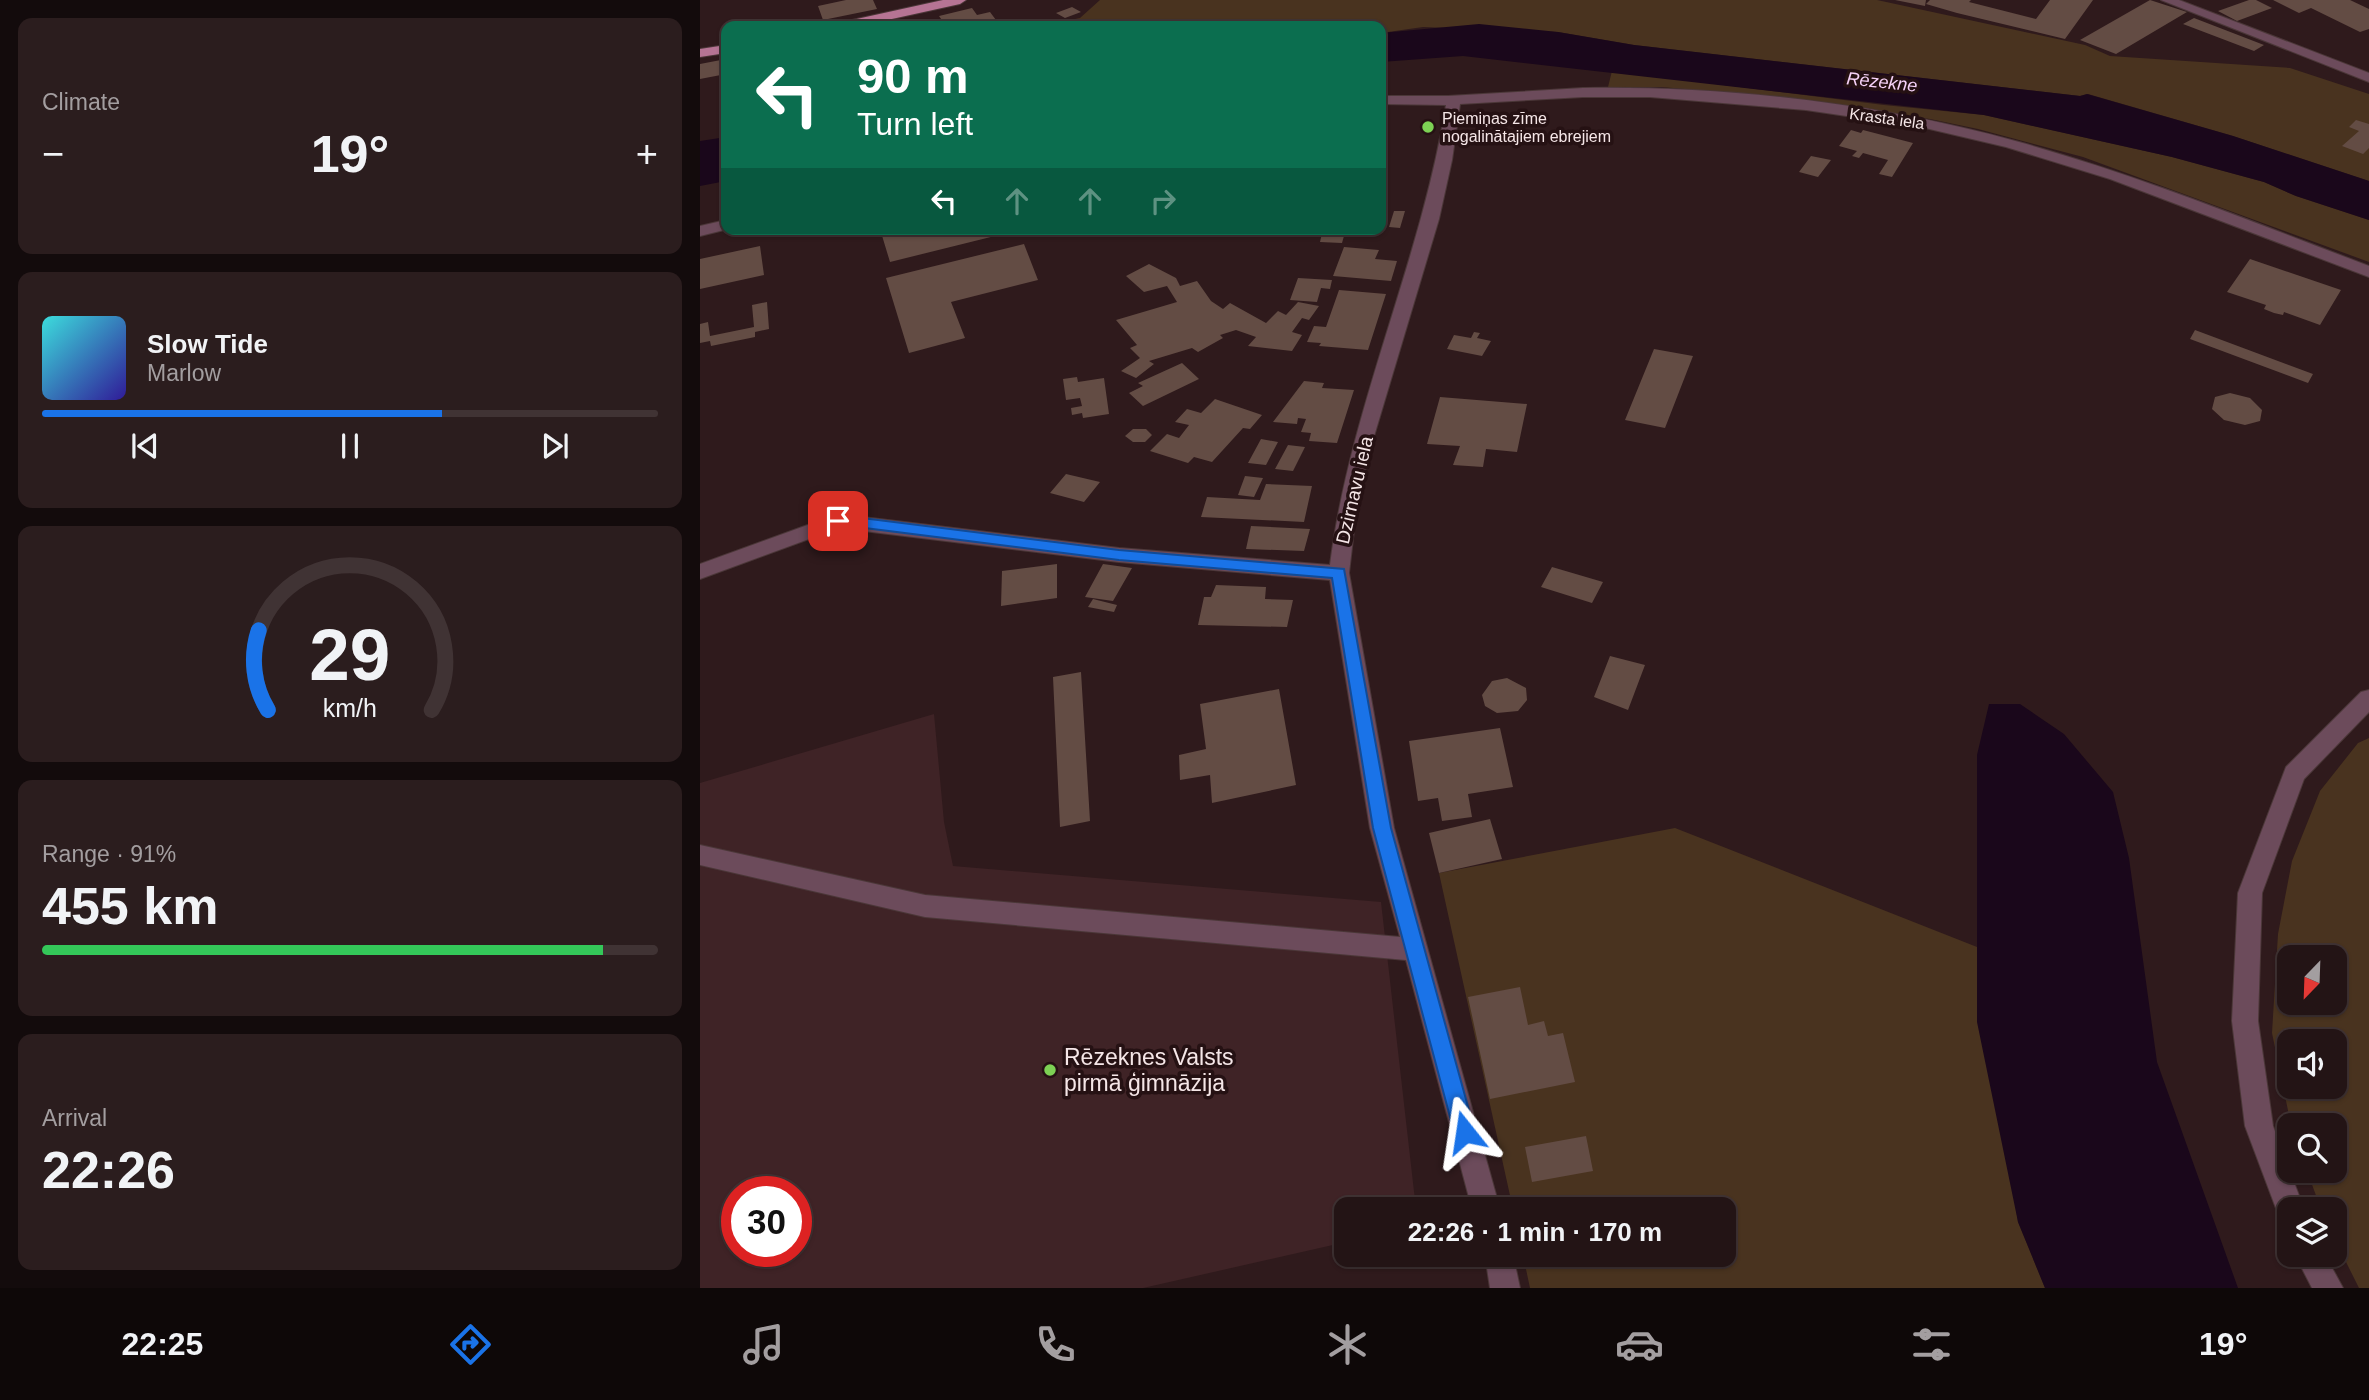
<!DOCTYPE html>
<meta charset="utf-8">
<style>
body{margin:0;font-family:Helvetica,sans-serif;background:#2b1d1e;color:#f1f3f6;height:100vh;display:flex;flex-direction:column;font-size:26px;white-space:nowrap}
*{box-sizing:border-box;margin:0}
p{font-size:23px;color:#a39ea0}
.icon{flex:none;width:38px;height:38px;fill:none;stroke:currentColor;stroke-width:2;stroke-linecap:round;stroke-linejoin:round}
.map{position:relative;flex:1;overflow:hidden}
.details{display:flex;flex-direction:column;gap:18px;padding:18px;background:#130b0c;width:700px}
.details>*{flex:none}
.banner{position:absolute;left:21px;top:21px;width:665px;height:214px;border-radius:14px;box-shadow:0 2px 5px #0004,0 0 0 2px #403334;background:#0b6e4f;color:#fff;overflow:hidden}
.needle{width:46px;rotate:203deg}
.controls{position:absolute;left:1577px;top:945px;display:grid;gap:14px}
.controls a{display:grid;place-items:center;width:70px;height:70px;border-radius:14px;background:#231415;box-shadow:0 2px 5px #0004,0 0 0 2px #403334;font-size:35px}
.speed{position:absolute;left:21px;top:1176px;display:flex;gap:14px;font-size:35px;font-weight:700;text-align:center}
.speed>*{display:grid;place-content:center;width:91px;height:91px;border-radius:50%;background:#231415;box-shadow:0 2px 5px #0004,0 0 0 2px #403334;line-height:1}
.speed .limit{border:10px solid #d22;background:#fff;color:#111}
.pin{position:absolute;display:grid;place-items:center;width:60px;height:60px;color:#fff;margin:-30px;border-radius:14px;box-shadow:0 4px 10px #0006}
.me{position:absolute;width:77px;margin:-38px;rotate:345deg;stroke-linejoin:round;filter:drop-shadow(0 0 5px #0008)}
.turn{display:flex;align-items:center;gap:24px;height:147px;padding:0 21px;font-size:32px}
.turn .icon{width:91px;height:91px;stroke-width:2.5}
.turn b{display:block;font-size:49px;line-height:60px}
.lanes{display:flex;align-items:center;height:66px;padding:0 21px;background:#0003;justify-content:center;gap:35px;direction:ltr}
.lanes .off{opacity:.35}
.big{font-size:52px;font-weight:700;line-height:1.1}
.details .tile{flex:1;display:flex;flex-direction:column;justify-content:center;gap:10px;min-width:0;padding:0 24px;border-radius:14px;background:#2b1d1e}
.details .dial{align-items:center;gap:0}
.dial svg{height:182px;overflow:visible;fill:none;stroke:#403334;stroke-width:7;stroke-linecap:round;text-anchor:middle}
.dial text{fill:#f1f3f6;stroke:none}
.song{display:flex;align-items:center;gap:21px}
.cover{width:84px;height:84px;border-radius:10px;background:linear-gradient(135deg,hsl(180 70% 55%),hsl(250 70% 35%))}
.played{height:7px;border-radius:4px;background:linear-gradient(90deg,#1a73e8 65%,#403334 65%)}
.keys{display:flex;justify-content:space-around;direction:ltr}
.heat{display:flex;justify-content:space-between;align-items:center;font-size:38px;direction:ltr}
.charge{height:10px;border-radius:5px;background:linear-gradient(90deg,#34c759 91%,#403334 0)}
.trip{position:absolute;left:634px;top:1197px;width:402px;height:70px;border-radius:14px;background:#231415;box-shadow:0 2px 5px #0004,0 0 0 2px #403334;font-weight:700;line-height:70px;text-align:center}
.dock{display:flex;height:112px;justify-content:space-around;align-items:center;background:#0e0808;color:#a39ea0}
.dock .icon{width:49px;height:49px}
.dock .selected{color:#1a73e8}
.dock b{font-size:32px;color:#f1f3f6}
main{display:flex;flex:1;min-height:0}
.map>svg:first-child{display:block}
.built{fill:#3f2326;fill-rule:evenodd}
.green{fill:#49331f;fill-rule:evenodd}
.water{fill:#1a071b}
.building{fill:#634c44}
.lines{fill:none;stroke-linecap:round;stroke-linejoin:round}
.minor-casing{stroke:#4b3738;stroke-width:2}
.major-casing{stroke:#4b3738;stroke-width:2}
.minor{fill:#6c4b5b;fill-rule:evenodd}
.major{fill:#b67494;fill-rule:evenodd}
.route{fill:#1a73e8;stroke:#114b97;stroke-width:2}
.poi-dot{fill:#7dd154;stroke:#251113;stroke-width:2.5}
.labels{text-anchor:middle;stroke-width:7;stroke-linejoin:round;paint-order:stroke}
.far-poi-label{font-size:16px;fill:#f5e6e7;stroke:#251113;text-anchor:start}
.far-street-label{font-size:16px;fill:#f5e6e7;stroke:#251113}
.far-water-label{font-size:18px;font-style:italic;fill:#f7d3f9;stroke:#251113}
.street-label{font-size:19px;fill:#f5e6e7;stroke:#251113}
.near-poi-label{font-size:23px;fill:#f5e6e7;stroke:#251113;text-anchor:start}
</style>
<main>
<section class="details">
<div class="tile"><p>Climate</p>
<div class="heat"><a>−</a><b class="big">19°</b><a>+</a></div>
</div>
<div class="tile">
<div class="song"><i class="cover"></i><div><b>Slow Tide</b><p>Marlow</p></div></div>
<div class="played"></div>
<div class="keys"><svg class="icon" aria-label="previous" viewBox="0 0 24 24"><path d="M18 5L8 12l10 7zM5 5v14"/></svg><svg class="icon" aria-label="pause" viewBox="0 0 24 24"><path d="M8 5v14M16 5v14"/></svg><svg class="icon" aria-label="next" viewBox="0 0 24 24"><path d="M6 5l10 7-10 7zM19 5v14"/></svg></div>
</div>
<div class="tile dial"><svg viewBox="0 0 100 80">
<path d="M14 69A42 42 0 1 1 86 69"/>
<path d="M14 69A42 42 0 0 1 10 34" stroke="#1a73e8"/>
<text x="50" y="56" font-size="32" font-weight="700">29</text>
<text x="50" y="72" font-size="11">km/h</text>
</svg></div>
<div class="tile"><p>Range · 91%</p><b class="big">455 km</b><div class="charge"></div></div>
<div class="tile"><p>Arrival</p><b class="big">22:26</b></div>
</section>
<div class="map">
<svg width="1669" height="1288" viewBox="0 0 1669 1288">
<rect width="100%" height="100%" fill="#2f1a1c"/>
<path class="built" d="M234 714 244 822 253 866 681 902 716 1209H646V1242L443 1288H0V783ZM37 1192H96V1251H37Z"/>
<path class="green" d="M400 0H1177L1385 45 1410 56 1590 68 1669 94V181L1533 136 1388 94 1380 96 934 45 858 32 723 27 681 33V26H341L380 18Z
M912 71 1184 105 1284 115 1472 157 1564 182 1596 196 1669 220V262L1383 157 1278 129 1230 119 996 90 961 87H908Z
M1669 738V1288H1659L1635 1240 1634 1209H1621L1607 1171H1634V1125H1591L1572 1033 1578 934 1592 861 1620 791 1658 743ZM1634 957V1003H1589V957ZM1634 1041V1087H1589V1041Z
M975 828 1277 947 1318 1222 1345 1288H830L823 1255H1024V1209H813L739 873Z"/>
<path class="water" d="M779 24 858 32 934 45 1380 96 1387 94 1533 136 1669 181V220L1596 196 1564 182 1472 157 1284 115 763 56 681 62V33Z
M26 137V181L0 186V141Z
M1289 704H1320L1364 734 1413 792 1429 858 1457 1062 1538 1288H1345L1318 1222 1277 1022V755Z"/>
<path class="building" d="M146 0H173L177 9 123 20 118 6Z
M1195 0H1226L1225 6Z
M1230 0H1271L1269 2 1336 19 1350 0H1393L1365 39 1257 13 1226 4Z
M1450 0 1487 12 1416 54 1380 40Z
M1549 0H1556L1572 8 1537 21 1518 11Z
M1573 0H1650L1669 9V29L1660 32 1611 8 1599 13Z
M372 7 381 12 365 18 356 13Z
M272 8 277 15 290 12 299 24 246 26 239 16Z
M1494 18 1564 45 1554 51 1483 24Z
M26 59V74L0 79V64Z
M1656 120 1669 124V148L1663 154 1642 146 1659 131 1649 127Z
M1151 130 1161 133 1163 130 1213 143 1192 177 1179 174 1188 160 1163 153 1159 158 1152 156 1157 151 1139 146Z
M1111 156 1131 160 1118 177 1099 172Z
M694 211H705L700 228 689 227Z
M180 229H319V230L190 262Z
M623 229H646L642 243 620 242Z
M324 244 338 280 251 302 265 338 209 353 186 278Z
M60 246 64 275 0 289V259Z
M644 247 679 250 675 259 697 261 691 281 633 276Z
M1550 259 1641 290 1620 325 1584 312 1583 315 1574 313 1564 309 1566 305 1527 292Z
M449 264 476 278 480 286 497 281 511 301 523 309 530 303 566 323 578 311 586 315 598 302 619 306 609 320 602 318 592 332 602 335 592 351 548 346 556 337 536 330 520 335 523 338 498 352 492 348 449 361 454 364 436 378 421 371 440 358 430 348 437 345 416 320 477 302 467 286 444 292 426 276Z
M598 278 632 280 630 289 621 288 617 302 590 300Z
M639 290 686 294 668 350 619 346 621 343 607 342 614 326 626 327Z
M67 302 69 329 55 332V337L11 346 10 341 0 343V324L8 322 10 336 54 327 52 305Z
M1495 330 1613 374 1608 383 1490 339Z
M774 332 780 333 777 338 791 341 782 356 747 349 754 335 771 338Z
M954 349 993 356 965 428 925 420Z
M482 363 499 379 443 406 429 393 443 386 438 383Z
M377 377 378 382 404 378 409 414 383 418 382 413 372 415 371 408 382 406 380 398 366 400 363 379Z
M604 381 624 383 622 388 654 390 637 443 609 441 611 433 601 432 606 419 598 418 597 424 573 422Z
M1530 393 1550 398 1562 410 1560 421 1545 425 1524 420 1512 409 1515 397Z
M740 397 827 404 817 452 786 449 783 467 753 465 760 446 727 444Z
M515 399 562 415 550 429 543 428 512 462 494 457 488 463 450 451 467 434 479 438 489 425 475 422 487 409 501 413Z
M433 429H446L452 435 445 442H433L425 436Z
M561 439 578 442 566 465 548 463Z
M588 445 605 447 593 471 575 469Z
M366 474 400 482 384 502 350 493Z
M545 476 563 478 554 497 538 495Z
M566 484 612 486 604 522 501 517 507 497 560 500Z
M551 526 610 529 604 551 546 549Z
M357 564V598L301 606 302 571Z
M403 564 432 568 413 601 385 597Z
M852 567 903 582 892 603 841 587Z
M516 585 566 587 565 599 593 600 587 627 498 625 504 597H511Z
M393 599 417 605 414 612 388 607Z
M910 656 945 665 928 710 894 697Z
M381 672 390 821 360 827 353 677Z
M807 678 826 688 827 700 818 711 797 713 785 706 782 695 792 681Z
M579 689 596 785 512 803 510 775 480 780 479 755 506 749 500 704Z
M800 728 813 787 768 794 772 817 742 821 738 798 718 801 709 741Z
M790 819 802 859 739 873 729 833Z
M820 987 828 1025 844 1021 848 1036 863 1033 875 1082 790 1099 768 997Z
M886 1136 893 1171 832 1182 825 1147Z"/>
<g class="lines">
<g class="minor-casing">
<path id="minor" d="M1461 0H1479L1669 73V82Z
M883 88C1028 86 1179 103 1319 142 1438 175 1553 222 1669 266V277L1410 179 1306 147 1221 127 1106 110 950 97H883L760 104 752 160 739 219 669 453 656 513 649 573 694 828 800 1209H772L706 960 225 917 0 865V845L225 895 700 937 670 828 630 580 419 562 139 528 0 579V564L138 514 419 548 630 565C650 407 721 262 746 105L681 104V96H748Z
M26 220 28 229 0 236V226Z
M1669 690V712L1604 779 1562 893 1558 1021 1573 1126 1604 1209H1589V1223L1580 1219 1545 1126 1532 1021 1538 893 1586 767 1661 692Z
M785 1255H813L820 1288H790Z
M1595 1255H1625L1643 1288H1612Z"/>
</g>
<g class="major-casing">
<path id="major" d="M243 0H266L260 4 160 26H136L143 22Z
M26 45V53L0 57V49Z"/>
</g>
<use href="#minor" class="minor"/>
<use href="#major" class="major"/>
</g>
<path class="route" d="M138 515 419 550 644 569 691 828 775 1132 772 1139 765 1142 757 1139 754 1132 673 828 632 578 419 560 133 524 130 521Z"/>
<g class="poi-dot">
<circle cx="728" cy="127" r="7"/>
<circle cx="350" cy="1070" r="7"/>
</g>
<g class="labels">
<g class="far-poi-label">
<text x="742" y="124">Piemiņas zīme<tspan x="742" dy="18">nogalinātajiem ebrejiem</tspan></text>
</g>
<g class="far-street-label">
<text transform="translate(1187 118) rotate(8)" y="6">Krasta iela</text>
</g>
<g class="far-water-label">
<text transform="translate(1182 82) rotate(6)" y="6">Rēzekne</text>
</g>
<g class="street-label">
<text transform="translate(654 490) rotate(-77)" y="7">Dzirnavu iela</text>
</g>
<g class="near-poi-label">
<text x="364" y="1065">Rēzeknes Valsts<tspan x="364" dy="26">pirmā ģimnāzija</tspan></text>
</g>
</g>
</svg>
<div class="controls">
<a><svg class="needle" viewBox="-14 -14 28 28"><path d="M0-13l5 13h-10z" fill="#e53935"/><path d="M0 13l5-13h-10z" fill="#a39ea0"/></svg></a>
<a><svg class="icon" aria-label="sound" viewBox="0 0 24 24"><path d="M4 9h4l5-4v14l-5-4H4zM17 9q2 3 0 6"/></svg></a>
<a><svg class="icon" aria-label="search" viewBox="0 0 24 24"><circle cx="10" cy="10" r="6"/><path d="M15 15l6 6"/></svg></a>
<a><svg class="icon" aria-label="layers" viewBox="0 0 24 24"><path d="M12 4l9 5-9 5-9-5zM3 14l9 5 9-5"/></svg></a>
</div>
<div class="speed"><div class="limit">30</div></div>
<div class="pin" style="left:138px;top:521px;background:#d93025"><svg class="icon" aria-label="arrive" viewBox="0 0 24 24"><path d="M6 21V4h12l-3 4 3 4H6"/></svg></div>
<svg class="me" style="left:765px;top:1132px" viewBox="-20 -20 40 40"><path d="M0-17L14 15 0 8-14 15z" fill="#1a73e8" stroke="#fff" stroke-width="4"/></svg>
<div class="trip">22:26 · 1 min · 170 m</div>
<div class="banner">
<div class="turn"><svg class="icon" aria-label="left" viewBox="0 0 24 24"><path d="M17 20v-9H6M10 6l-5 5 5 5"/></svg><div><b>90 m</b>Turn left</div></div>
<div class="lanes"><svg class="icon" aria-label="left" viewBox="0 0 24 24"><path d="M17 20v-9H6M10 6l-5 5 5 5"/></svg><svg class="icon off" aria-label="ahead" viewBox="0 0 24 24"><path d="M12 20V5M6 11l6-6 6 6"/></svg><svg class="icon off" aria-label="ahead" viewBox="0 0 24 24"><path d="M12 20V5M6 11l6-6 6 6"/></svg><svg class="icon off" aria-label="right" viewBox="0 0 24 24"><path d="M7 20v-9h11M14 6l5 5-5 5"/></svg></div>
</div>
</div>
</main>
<nav class="dock">
<b>22:25</b>
<svg class="icon selected" aria-label="directions" viewBox="0 0 24 24"><path d="M12 3l9 9-9 9-9-9zM9 14v-3h6M13 9l2 2-2 2"/></svg>
<svg class="icon" aria-label="music" viewBox="0 0 24 24"><path d="M9 18V5l10-2v13"/><circle cx="6" cy="18" r="3"/><circle cx="16" cy="16" r="3"/></svg>
<svg class="icon" aria-label="phone" viewBox="0 0 24 24"><path d="M5 4h4l2 5-3 2q2 4 5 5l2-3 5 2v4C11 20 4 13 5 4z"/></svg>
<svg class="icon" aria-label="climate" viewBox="0 0 24 24"><path d="M12 3v18M4 7l16 10M4 17L20 7"/></svg>
<svg class="icon" aria-label="car" viewBox="0 0 24 24"><path d="M5 17H2v-5l4-1 3-4h7l3 4 3 1v5h-3M9 17h6M6 11h13"/><circle cx="7" cy="17" r="2"/><circle cx="17" cy="17" r="2"/></svg>
<svg class="icon" aria-label="filters" viewBox="0 0 24 24"><path d="M4 7h16M4 17h16"/><circle cx="9" cy="7" r="2"/><circle cx="15" cy="17" r="2"/></svg>
<b>19°</b>
</nav>
